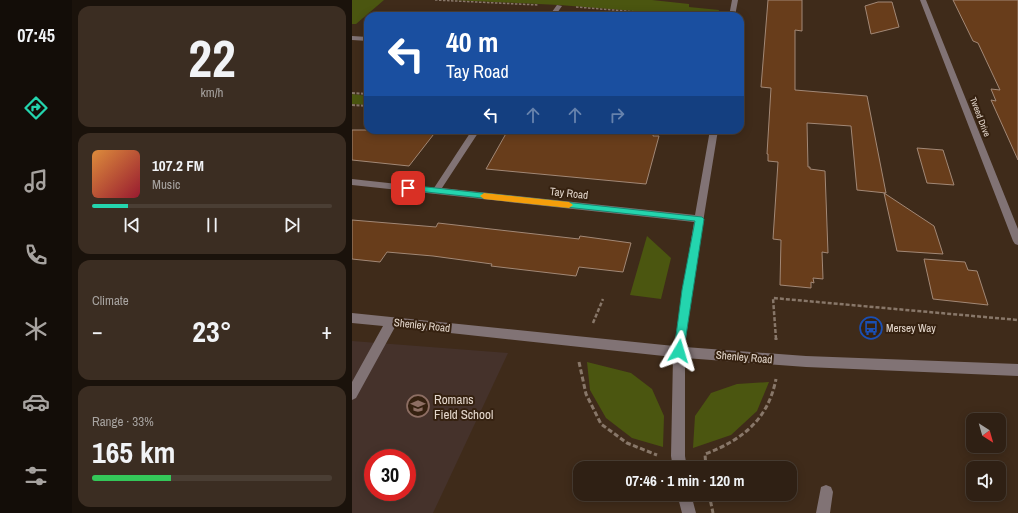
<!DOCTYPE html>
<meta charset="utf-8">
<style>
body{margin:0;font-family:"Archivo Narrow",sans-serif;background:#3b2d22;color:#f1f3f6;height:100vh;display:flex;flex-direction:column;font-size:15px;white-space:nowrap}
*{box-sizing:border-box;margin:0}
p{font-size:13px;color:#a7a3a0}
.icon{flex:none;width:22px;height:22px;fill:none;stroke:currentColor;stroke-width:2;stroke-linecap:round;stroke-linejoin:round}
.map{position:relative;flex:1;overflow:hidden}
.drawer{display:flex;flex-direction:column;gap:6px;padding:6px;background:#1a120b;width:280px}
.drawer>*{flex:none}
.banner{position:absolute;left:12px;top:12px;width:380px;height:122px;border-radius:12px;box-shadow:0 2px 10px #0003,0 0 0 1px #4a3e34;background:#1a4fa0;color:#fff;overflow:hidden}
.needle{width:26px;rotate:143deg}
.fabs{position:absolute;left:614px;top:413px;display:grid;gap:8px}
.fabs a{display:grid;place-items:center;width:40px;height:40px;border-radius:8px;background:#2f2014;box-shadow:0 2px 10px #0003,0 0 0 1px #4a3e34;font-size:20px}
.speed{position:absolute;left:12px;top:449px;display:flex;gap:8px;font-size:20px;font-weight:700;text-align:center}
.speed>*{display:grid;place-content:center;width:52px;height:52px;border-radius:50%;background:#2f2014;box-shadow:0 2px 10px #0003,0 0 0 1px #4a3e34;line-height:1}
.speed .limit{border:6px solid #d22;background:#fff;color:#111}
.pin{position:absolute;display:grid;place-items:center;width:34px;height:34px;color:#fff;margin:-17px;border-radius:8px;box-shadow:0 2px 6px #0006}
.me{position:absolute;width:44px;margin:-22px;rotate:7deg;stroke-linejoin:round;filter:drop-shadow(0 0 3px #0008)}
.turn{display:flex;align-items:center;gap:14px;height:84px;padding:0 16px;font-size:18px}
.turn .icon{width:52px;height:52px;stroke-width:2.5}
.turn b{display:block;font-size:28px;line-height:34px}
.lanes{display:flex;align-items:center;height:38px;padding:0 16px;background:#0003;justify-content:center;gap:20px;direction:ltr}
.lanes .off{opacity:.35}
.big{font-size:30px;font-weight:700;line-height:1.1}
.drawer .tile{flex:1;display:flex;flex-direction:column;justify-content:center;gap:6px;min-width:0;padding:0 14px;border-radius:12px;background:#3b2d22}
.drawer .dial{align-items:center;gap:0}
.dial b{font-size:52px;line-height:1}
.song{display:flex;align-items:center;gap:12px}
.cover{width:48px;height:48px;border-radius:6px;background:linear-gradient(135deg,hsl(30 70% 55%),hsl(350 70% 35%))}
.played{height:4px;border-radius:2px;background:linear-gradient(90deg,#24d5ae 15%,#4a3e34 15%)}
.keys{display:flex;justify-content:space-around;direction:ltr}
.heat{display:flex;justify-content:space-between;align-items:center;font-size:22px;direction:ltr}
.charge{height:6px;border-radius:3px;background:linear-gradient(90deg,#34c759 33%,#4a3e34 0)}
.trip{position:absolute;left:221px;top:461px;width:224px;height:40px;border-radius:12px;background:#2f2014;box-shadow:0 2px 10px #0003,0 0 0 1px #4a3e34;font-weight:700;line-height:40px;text-align:center}
main{display:flex;flex:1;min-height:0}
.tab-bar{display:flex;flex-direction:column;width:72px;justify-content:space-around;align-items:center;background:#130d08;color:#a7a3a0}
.tab-bar .icon{width:28px;height:28px}
.tab-bar .active{color:#24d5ae}
.tab-bar b{font-size:18px;color:#f1f3f6}
.map>svg:first-child{display:block}
.education{fill:#45322b;fill-rule:evenodd}
.green{fill:#4b5610}
.building{fill:#683d1b;stroke:#a28876}
.lines{fill:none;stroke-linecap:round;stroke-linejoin:round}
.path-far3{stroke:#887769;stroke-width:1.5;stroke-dasharray:2.5 1.5;stroke-linecap:butt}
.path-far2{stroke:#887769;stroke-width:2;stroke-dasharray:3 1.5;stroke-linecap:butt}
.path-far1{stroke:#887769;stroke-width:2.5;stroke-dasharray:4 2;stroke-linecap:butt}
.path{stroke:#887769;stroke-width:3;stroke-dasharray:5 2.5;stroke-linecap:butt}
.minor{fill:#817375;fill-rule:evenodd}
.route{fill:#24d5ae;stroke:#178a71}
.slow{fill:#f59e0b}
.labels{text-anchor:middle;stroke-width:4;stroke-linejoin:round;paint-order:stroke}
.far-street-label{font-size:9px;fill:#e4d7cc;stroke:#352110}
.street-label{font-size:11px;fill:#e4d7cc;stroke:#352110}
.poi-label{font-size:11px;fill:#e4d7cc;stroke:#352110;text-anchor:start}
.near-poi-label{font-size:13px;fill:#e4d7cc;stroke:#352110;text-anchor:start}
</style>
<main>
<nav class="tab-bar">
<b>07:45</b>
<svg class="icon active" aria-label="directions" viewBox="0 0 24 24"><path d="M12 3l9 9-9 9-9-9zM9 14v-3h6M13 9l2 2-2 2"/></svg>
<svg class="icon" aria-label="music" viewBox="0 0 24 24"><path d="M9 18V5l10-2v13"/><circle cx="6" cy="18" r="3"/><circle cx="16" cy="16" r="3"/></svg>
<svg class="icon" aria-label="phone" viewBox="0 0 24 24"><path d="M5 4h4l2 5-3 2q2 4 5 5l2-3 5 2v4C11 20 4 13 5 4z"/></svg>
<svg class="icon" aria-label="climate" viewBox="0 0 24 24"><path d="M12 3v18M4 7l16 10M4 17L20 7"/></svg>
<svg class="icon" aria-label="car" viewBox="0 0 24 24"><path d="M5 17H2v-5l4-1 3-4h7l3 4 3 1v5h-3M9 17h6M6 11h13"/><circle cx="7" cy="17" r="2"/><circle cx="17" cy="17" r="2"/></svg>
<svg class="icon" aria-label="filters" viewBox="0 0 24 24"><path d="M4 7h16M4 17h16"/><circle cx="9" cy="7" r="2"/><circle cx="15" cy="17" r="2"/></svg>
</nav>
<section class="drawer">
<div class="tile dial"><b>22</b><p>km/h</p></div>
<div class="tile">
<div class="song"><i class="cover"></i><div><b>107.2 FM</b><p>Music</p></div></div>
<div class="played"></div>
<div class="keys"><svg class="icon" aria-label="previous" viewBox="0 0 24 24"><path d="M18 5L8 12l10 7zM5 5v14"/></svg><svg class="icon" aria-label="pause" viewBox="0 0 24 24"><path d="M8 5v14M16 5v14"/></svg><svg class="icon" aria-label="next" viewBox="0 0 24 24"><path d="M6 5l10 7-10 7zM19 5v14"/></svg></div>
</div>
<div class="tile"><p>Climate</p>
<div class="heat"><a>−</a><b class="big">23°</b><a>+</a></div>
</div>
<div class="tile"><p>Range · 33%</p><b class="big">165 km</b><div class="charge"></div></div>
</section>
<div class="map">
<svg width="666" height="513" viewBox="0 0 666 513">
<rect width="100%" height="100%" fill="#3f2b1a"/>
<path class="education" d="M0 341 156 353 81 513H0ZM21 458H55V492H21Z"/>
<path class="green" d="M0 0H32L4 24H0Z
M100 0H300L337 4V7L367 10 366 16H345L207 5Z
M0 94 16 96V105L0 104Z
M295 236 319 258 309 299 278 295Z
M235 362 279 373 300 389 312 416 311 447 280 438 254 418 238 390Z
M417 382 405 411 379 435 341 448 343 416 359 393 385 384Z"/>
<path class="building" d="M416 0H450V31L443 30V90L515 96 534 193 505 190 499 126 455 123 456 167H458V169L473 171 476 253 470 252 471 279 461 278 462 283 459 282V288L428 285 429 240 421 239 426 162 416 161V154H415L419 88 409 87Z
M601 0H666V160L639 100 644 101 639 89 648 90 626 43 621 41Z
M526 2H540L547 27 519 34 513 6Z
M0 130H85L57 166 0 160Z
M156 130H302L301 136H307L294 184 134 169Z
M565 148 591 150 602 185 575 183Z
M532 193 582 226 591 254 545 251Z
M0 220 84 227 86 223 227 239 228 236 279 243 271 272 227 267 224 276 139 266 140 264 81 256 35 252 28 262 0 259Z
M572 259 613 262 616 270 625 271 636 305 581 299Z"/>
<g class="lines">
<path class="path-far3" d="M83 0 186 5
M224 7 335 16"/>
<path class="path-far2" d="M0 93 16 94
M0 105 16 106"/>
<path class="path-far1" d="M241 323 251 299
M424 339 421 298 666 320"/>
<path class="path" d="M424 338V340
M227 362 234 394 249 424 275 443 305 455
M354 468 353 454C390 440 416 420 424 379
M357 494 361 513"/>
<path class="minor" d="M380 0H386L383 16H377Z
M568 0H574L666 229V245L663 244 661 241Z
M205 5 210 6 203 16H197Z
M0 36 16 37V41L0 40Z
M120 130H128L90 188 343 215 358 130H366L340 290 333 347 454 356 666 364V376L454 367 333 358V456L335 468H321L319 456 321 357 43 327 4 398 0 400V382L31 326 0 323V313L322 346 342 222 0 185V179L82 188Z
M474 485 479 487 481 492 478 513H464L469 487Z
M325 494H339L344 513H330Z"/>
</g>
<path class="route" d="M56 185 350 217 352 219 331 355 327 356 324 355 322 351 330 290 343 221 56 190 52 188Z"/>
<path class="slow" d="M132 193 217 202 221 205 217 208 132 199 128 196Z"/>
<defs>
<g id="bus-ring" transform="scale(1.15)"><circle r="9.5" fill="#352110" stroke="#1a4fb4" stroke-width="1.5"/><path d="M-5-6H5V4H4V6H2V4H-2V6H-4V4H-5ZM-3.5-4V0h7V-4ZM-3.5 1.2v1.5H-2V1.2ZM2 1.2v1.5H3.5V1.2Z" fill="#1a4fb4"/></g>
<g id="school-ring" transform="scale(1.15)"><circle r="9.5" fill="#352110" stroke="#8d6e63" stroke-width="1.5"/><path d="M0-5L7-2L0 1L-7-2ZM-4 1L0 2.5L4 1V4Q0 6-4 4Z" fill="#8d6e63"/></g>
</defs>
<g fill-rule="evenodd">
<use href="#bus-ring" x="519" y="328"/>
<use href="#school-ring" x="66" y="406"/>
</g>
<g class="labels">
<g class="far-street-label">
<text transform="translate(628 117) rotate(69)" y="3">Tweed Drive</text>
</g>
<g class="street-label">
<text transform="translate(217 193) rotate(6)" y="4">Tay Road</text>
<text transform="translate(70 325) rotate(6)" y="4">Shenley Road</text>
<text transform="translate(392 357) rotate(5)" y="4">Shenley Road</text>
</g>
<g class="poi-label">
<text x="534" y="332">Mersey Way</text>
</g>
<g class="near-poi-label">
<text x="82" y="404">Romans<tspan x="82" dy="15">Field School</tspan></text>
</g>
</g>
</svg>
<div class="fabs">
<a><svg class="needle" viewBox="-14 -14 28 28"><path d="M0-13l5 13h-10z" fill="#e53935"/><path d="M0 13l5-13h-10z" fill="#a7a3a0"/></svg></a>
<a><svg class="icon" aria-label="sound" viewBox="0 0 24 24"><path d="M4 9h4l5-4v14l-5-4H4zM17 9q2 3 0 6"/></svg></a>
</div>
<div class="speed"><div class="limit">30</div></div>
<div class="pin" style="left:56px;top:188px;background:#d93025"><svg class="icon" aria-label="arrive" viewBox="0 0 24 24"><path d="M6 21V4h12l-3 4 3 4H6"/></svg></div>
<svg class="me" style="left:327px;top:351px" viewBox="-20 -20 40 40"><path d="M0-17L14 15 0 8-14 15z" fill="#24d5ae" stroke="#fff" stroke-width="4"/></svg>
<div class="trip">07:46 · 1 min · 120 m</div>
<div class="banner">
<div class="turn"><svg class="icon" aria-label="left" viewBox="0 0 24 24"><path d="M17 20v-9H6M10 6l-5 5 5 5"/></svg><div><b>40 m</b>Tay Road</div></div>
<div class="lanes"><svg class="icon" aria-label="left" viewBox="0 0 24 24"><path d="M17 20v-9H6M10 6l-5 5 5 5"/></svg><svg class="icon off" aria-label="ahead" viewBox="0 0 24 24"><path d="M12 20V5M6 11l6-6 6 6"/></svg><svg class="icon off" aria-label="ahead" viewBox="0 0 24 24"><path d="M12 20V5M6 11l6-6 6 6"/></svg><svg class="icon off" aria-label="right" viewBox="0 0 24 24"><path d="M7 20v-9h11M14 6l5 5-5 5"/></svg></div>
</div>
</div>
</main>
